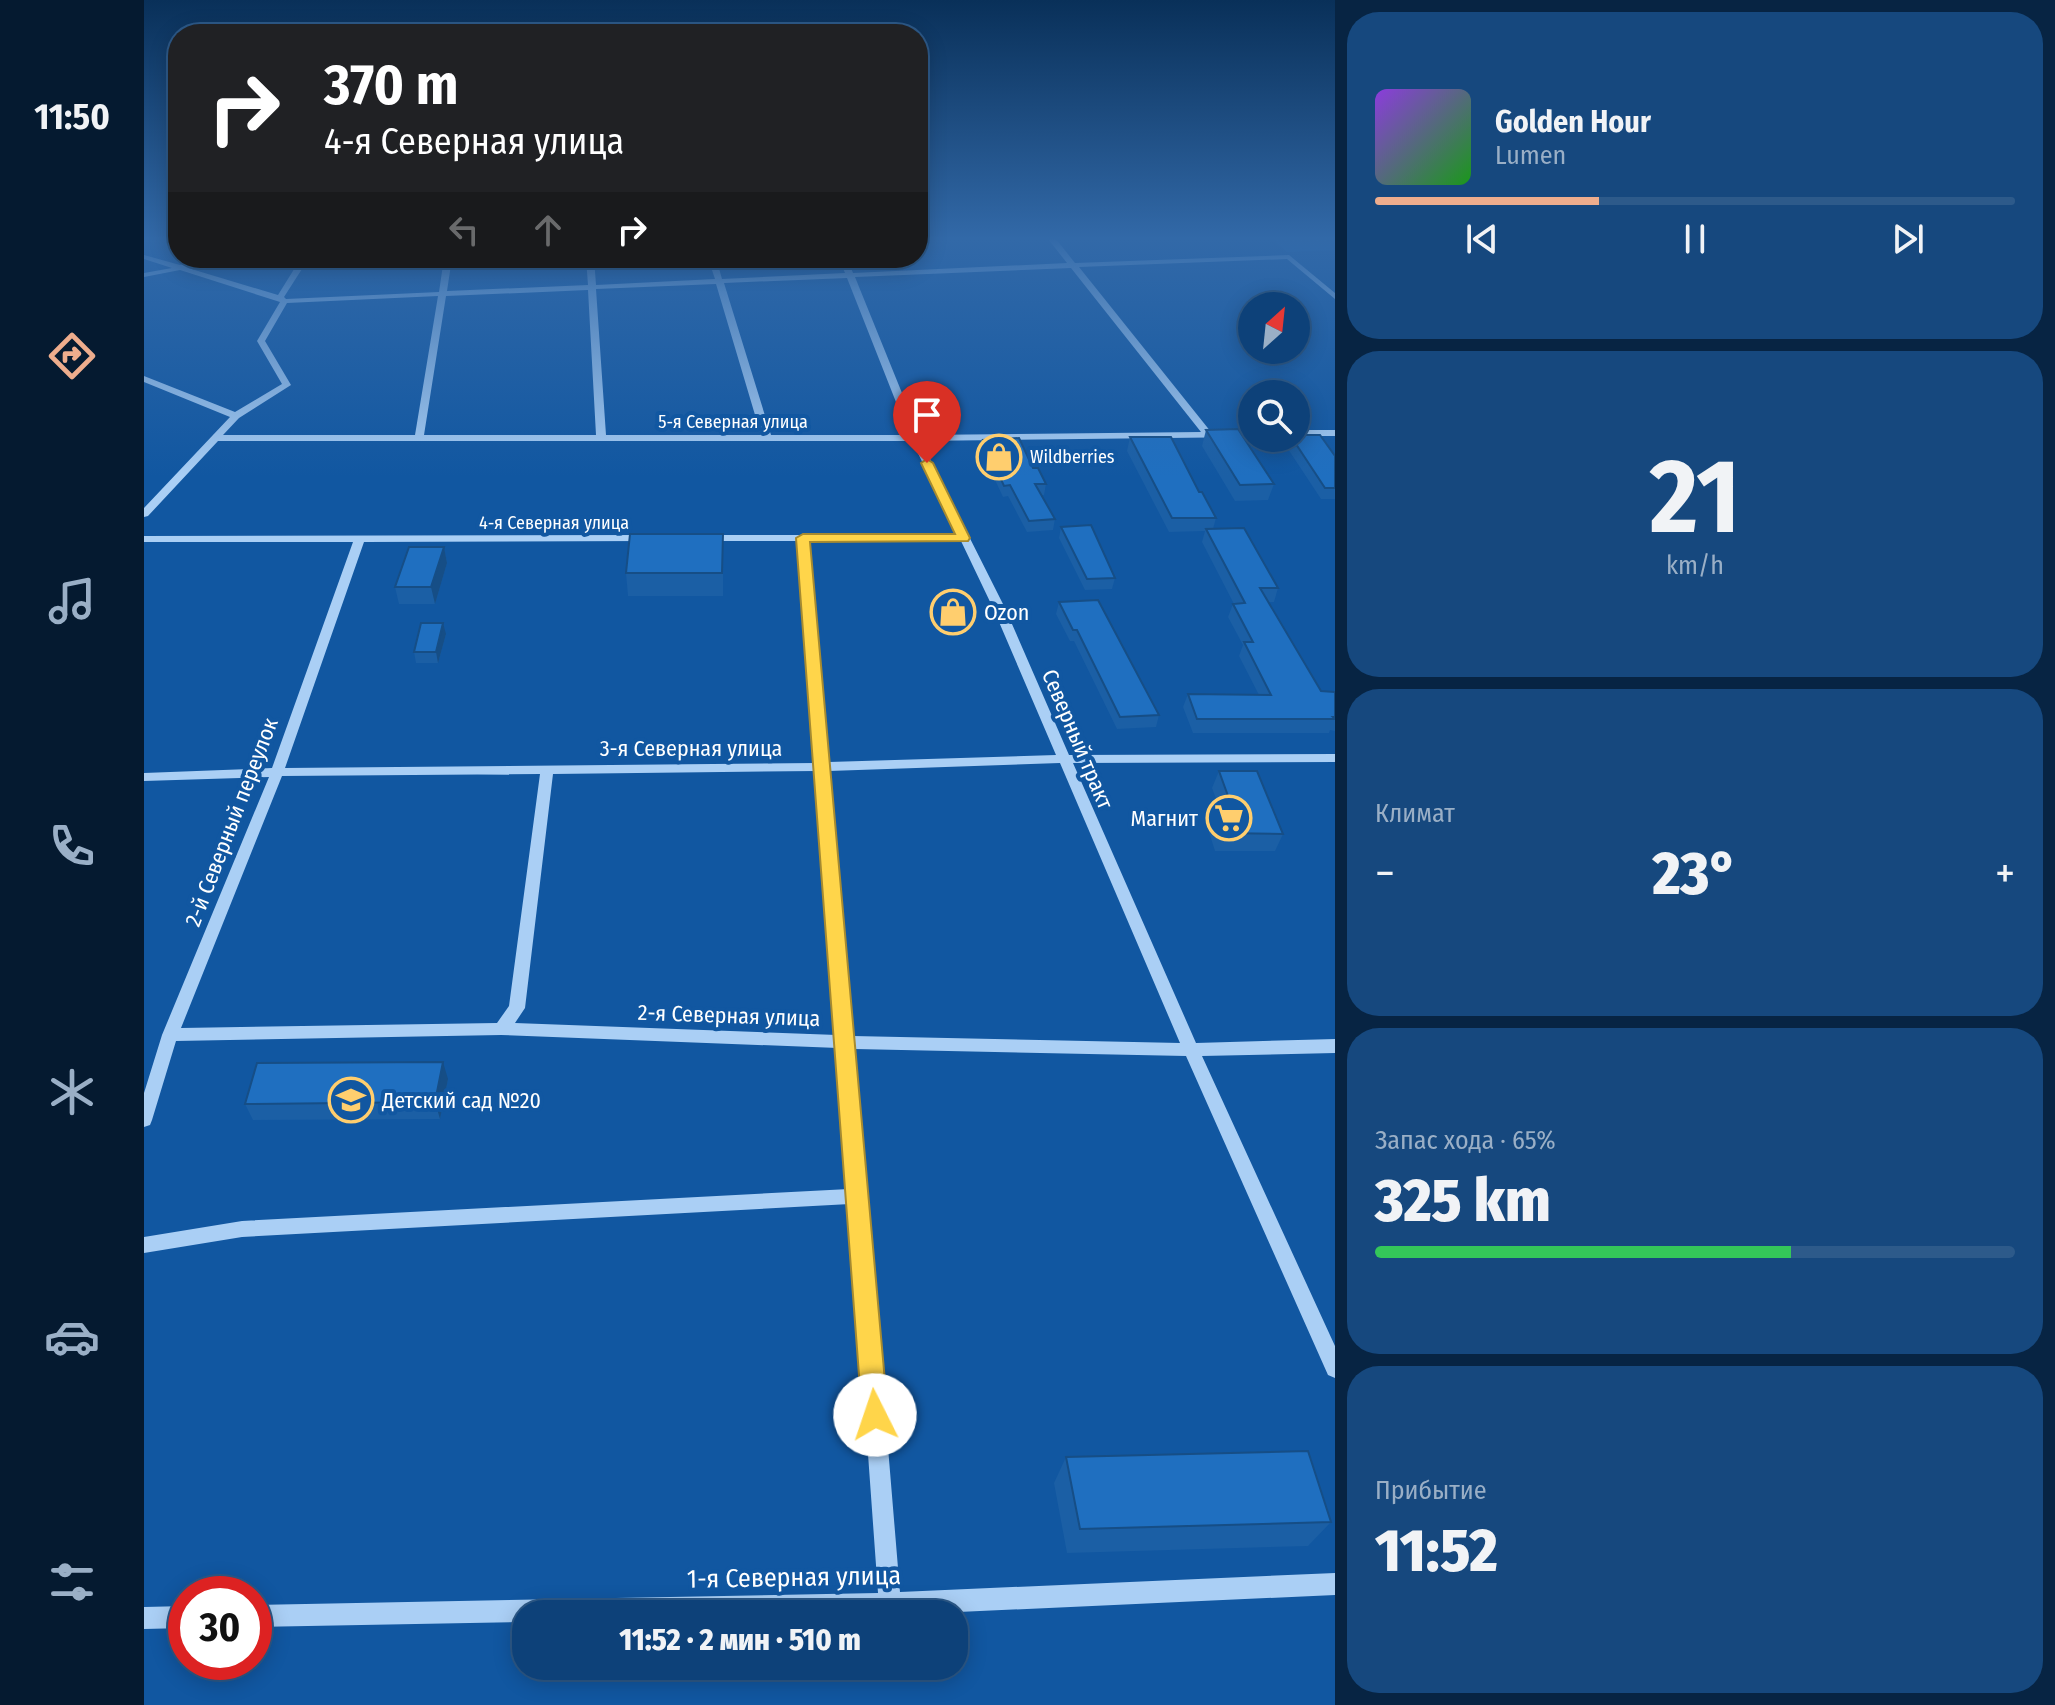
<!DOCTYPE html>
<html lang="ru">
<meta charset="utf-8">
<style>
body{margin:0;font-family:"Fira Sans Condensed",sans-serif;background:#16487e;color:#f1f3f6;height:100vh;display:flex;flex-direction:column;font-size:30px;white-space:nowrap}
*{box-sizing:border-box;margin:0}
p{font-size:26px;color:#9aafc6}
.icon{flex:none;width:44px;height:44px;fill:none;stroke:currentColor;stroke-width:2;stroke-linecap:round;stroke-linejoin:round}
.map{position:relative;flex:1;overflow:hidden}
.sheet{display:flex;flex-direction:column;gap:12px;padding:12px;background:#072443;width:720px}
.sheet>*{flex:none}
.guide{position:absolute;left:24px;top:24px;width:760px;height:244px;border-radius:32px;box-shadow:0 4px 20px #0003,0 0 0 2px #2d5a8a;background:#202124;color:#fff;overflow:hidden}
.needle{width:52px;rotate:27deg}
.controls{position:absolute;left:1094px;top:292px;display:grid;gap:16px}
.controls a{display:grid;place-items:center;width:72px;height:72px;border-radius:50%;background:#0d4179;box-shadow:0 4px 20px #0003,0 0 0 2px #2d5a8a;font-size:40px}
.speed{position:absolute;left:24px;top:1576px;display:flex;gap:16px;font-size:40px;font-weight:700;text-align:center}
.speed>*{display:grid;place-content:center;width:104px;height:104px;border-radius:50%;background:#0d4179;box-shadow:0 4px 20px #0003,0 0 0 2px #2d5a8a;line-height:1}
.speed .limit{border:12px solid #d22;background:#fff;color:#111}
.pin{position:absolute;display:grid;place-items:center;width:68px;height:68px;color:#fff;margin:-82px -34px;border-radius:50% 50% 50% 0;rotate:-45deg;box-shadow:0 0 8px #0007}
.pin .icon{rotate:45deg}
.me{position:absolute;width:88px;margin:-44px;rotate:356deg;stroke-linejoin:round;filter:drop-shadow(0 0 6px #0008)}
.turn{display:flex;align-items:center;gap:28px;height:168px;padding:0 24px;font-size:36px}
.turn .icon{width:104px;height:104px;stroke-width:2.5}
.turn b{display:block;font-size:56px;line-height:68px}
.lanes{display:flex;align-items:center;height:76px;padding:0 24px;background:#0003;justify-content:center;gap:40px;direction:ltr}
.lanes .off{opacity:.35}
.big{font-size:60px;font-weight:800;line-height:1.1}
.sheet .widget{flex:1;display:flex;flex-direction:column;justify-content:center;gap:12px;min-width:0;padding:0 28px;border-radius:32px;background:#16487e}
.sheet .dial{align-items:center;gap:0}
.dial b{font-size:104px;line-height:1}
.song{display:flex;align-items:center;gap:24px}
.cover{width:96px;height:96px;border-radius:12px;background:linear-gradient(135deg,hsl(270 70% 55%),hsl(120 70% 35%))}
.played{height:8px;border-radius:4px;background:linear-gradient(90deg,#eead8d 35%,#2d5a8a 35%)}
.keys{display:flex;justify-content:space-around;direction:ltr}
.heat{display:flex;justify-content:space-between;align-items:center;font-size:44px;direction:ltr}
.charge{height:12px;border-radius:6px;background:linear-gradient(90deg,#34c759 65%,#2d5a8a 0)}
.trip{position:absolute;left:368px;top:1600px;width:456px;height:80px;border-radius:32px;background:#0d4179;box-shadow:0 4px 20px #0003,0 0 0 2px #2d5a8a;font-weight:800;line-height:80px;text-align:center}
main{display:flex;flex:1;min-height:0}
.menu{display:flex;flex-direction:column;width:144px;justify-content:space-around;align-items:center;background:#051a30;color:#9aafc6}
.menu .icon{width:56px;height:56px}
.menu .active{color:#eead8d}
.menu b{font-size:36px;color:#f1f3f6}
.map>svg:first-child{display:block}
.green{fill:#196abb}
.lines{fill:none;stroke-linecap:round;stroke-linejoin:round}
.minor{fill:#aacff5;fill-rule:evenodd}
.wall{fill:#1b5fa5}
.shaded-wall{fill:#164e86}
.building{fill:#1f6fc0;stroke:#164e86;stroke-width:2}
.route{fill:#ffd54a;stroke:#a68a30;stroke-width:2}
.labels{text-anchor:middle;stroke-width:8;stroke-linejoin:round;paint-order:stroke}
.far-street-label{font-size:18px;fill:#fff;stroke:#1157a1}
.far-poi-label{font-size:18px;fill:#fff;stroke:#1157a1;text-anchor:start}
.poi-label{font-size:22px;fill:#fff;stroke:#1157a1;text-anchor:start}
.street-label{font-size:22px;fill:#fff;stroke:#1157a1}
.near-street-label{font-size:26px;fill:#fff;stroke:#1157a1}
</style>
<main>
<nav class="menu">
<b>11:50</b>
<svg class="icon active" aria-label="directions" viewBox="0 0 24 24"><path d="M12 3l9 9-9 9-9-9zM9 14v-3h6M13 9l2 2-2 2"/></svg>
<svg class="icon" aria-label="music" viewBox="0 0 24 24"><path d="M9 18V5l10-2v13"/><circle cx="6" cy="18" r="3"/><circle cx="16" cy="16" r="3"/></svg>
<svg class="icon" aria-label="phone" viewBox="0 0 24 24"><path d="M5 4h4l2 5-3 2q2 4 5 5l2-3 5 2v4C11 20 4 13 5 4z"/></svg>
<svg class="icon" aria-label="climate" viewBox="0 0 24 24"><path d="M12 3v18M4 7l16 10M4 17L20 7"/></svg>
<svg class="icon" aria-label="car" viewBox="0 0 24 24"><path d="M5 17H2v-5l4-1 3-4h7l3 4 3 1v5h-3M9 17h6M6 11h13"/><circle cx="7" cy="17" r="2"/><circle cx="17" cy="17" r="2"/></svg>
<svg class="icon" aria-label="filters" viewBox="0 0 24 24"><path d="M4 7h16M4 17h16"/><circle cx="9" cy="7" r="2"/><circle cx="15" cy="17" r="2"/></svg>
</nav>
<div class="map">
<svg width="1191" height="1705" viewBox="0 0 1191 1705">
<rect width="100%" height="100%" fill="#1157a1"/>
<path class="green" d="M1128 239H1191V250L1143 252Z"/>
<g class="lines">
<path class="minor" d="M904 239H912L931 263 1145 255 1191 293V299L1143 259 935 267 1067 432 1108 431V437L777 441 861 608 925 755 1191 754V762L929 763 1052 1043 1191 1039V1053L1058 1056 1191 1346V1378L1184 1375 1042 1056 711 1049 756 1592 1191 1573V1595L771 1614H382V1622L110 1627V1605L734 1593 706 1204 98 1237 0 1253V1237L98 1221 705 1189 694 1048 357 1035 32 1041 8 1120 6 1125 0 1127V1093L18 1035 125 777 0 781V773L128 768 209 542H0V536L504 535 509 538 504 541 220 542 141 768 672 763 654 541H560L555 538 560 535H814L768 441H74L4 516 0 517V508L86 417 0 382V376L91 412 138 384 113 341 136 302 36 270 0 277V273L28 268 0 259V255L36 265 58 258H69L44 268 134 295 157 258H165L140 297 142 299 295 292 300 258H308L303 291 444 285 442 258H450L452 285 571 279 564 258H572L578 279 701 273 695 258H703L709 273 923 263ZM927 268 1057 432 775 435 711 277ZM703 278 765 435H627L580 283ZM572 284 617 435H462L452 289ZM444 290 452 435H280L302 296ZM294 296 271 435H79L95 418 147 385 121 341 143 303ZM665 541H817L849 608 912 755 685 762ZM916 763 1036 1043 709 1036 685 771ZM672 771 693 1035 371 1023 381 1008 409 774ZM396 774 365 1006 353 1023 37 1028 138 776Z
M1152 430H1191V436H1152Z
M42 1606V1628L0 1629V1607Z"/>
</g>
<path class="wall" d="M1062 430 1130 484 1124 500 1091 501 1058 446Z
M986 437 1055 492 1072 518 1069 529 1134 588 1130 602H1124L1177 691 1191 692V731L1186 730 1185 733H1049L1039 707 1044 694 1115 695 1095 656 1099 645 1084 617 1089 604H1090L1058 542 1061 531 1025 532 983 451Z
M1145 438H1152L1191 456V499H1177L1142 446Z
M839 440 889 468 902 484 900 495H897L911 519 909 530 883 532 864 496 859 497 837 450Z
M917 527 971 578 968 589 941 590 915 538Z
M579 534V596H484L482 573Z
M300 547 303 563 291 604H255L251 587Z
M915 602 1015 715 1012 727 973 729 930 641H926L912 614Z
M302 634 294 663H272L270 652Z
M1075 771 1139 834 1131 851H1071L1065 832 1071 815 1077 812 1068 788Z
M304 1079 296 1119 109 1120 101 1104Z
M922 1457 1187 1522 1164 1546 923 1553 910 1483Z"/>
<path class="shaded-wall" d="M300 547 303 563 291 604 287 587Z
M299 623 302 634 294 663 292 652Z
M299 1062 304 1079 296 1119 291 1102Z"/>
<path class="building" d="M1094 429 1130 484 1096 485 1062 430Z
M1152 435H1176L1191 456V488H1181L1148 438H1152Z
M986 437H1027L1055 492H1058L1072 518H1028Z
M875 438 889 468H894L902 484H891L911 519 885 521 866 485 860 486 839 440Z
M947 525 971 578 943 579 917 527Z
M1100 528 1134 588H1116L1177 691 1191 692V717H1189L1191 719H1053L1044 694 1127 695 1100 642H1109L1089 604 1101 603 1062 529Z
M486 534H579L578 573H482Z
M265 547H300L287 587H251Z
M954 600 1015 715 976 717 933 630H929L915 602Z
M277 623H299L292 652H270Z
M1075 771H1113L1139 834 1078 833 1071 815 1088 807Z
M299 1062 291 1102 101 1104 113 1063Z
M1164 1451 1187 1522 936 1529 922 1457Z"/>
<linearGradient id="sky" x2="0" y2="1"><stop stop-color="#093059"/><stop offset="0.5" stop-color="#3269a8"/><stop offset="1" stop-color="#3269a8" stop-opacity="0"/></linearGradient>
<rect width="1191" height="477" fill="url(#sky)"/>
<path class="route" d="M783 459 789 463 826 538 824 541 666 542 744 1415 740 1425 731 1429 722 1425 718 1415 652 538 659 534H811L777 463Z"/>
<defs>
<g id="shop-ring" transform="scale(2.3)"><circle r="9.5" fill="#1157a1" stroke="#ffce6e" stroke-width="1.5"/><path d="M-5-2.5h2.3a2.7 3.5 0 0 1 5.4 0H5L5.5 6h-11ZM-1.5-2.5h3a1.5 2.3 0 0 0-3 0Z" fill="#ffce6e"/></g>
<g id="supermarket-ring" transform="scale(2.3)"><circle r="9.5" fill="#1157a1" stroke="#ffce6e" stroke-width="1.5"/><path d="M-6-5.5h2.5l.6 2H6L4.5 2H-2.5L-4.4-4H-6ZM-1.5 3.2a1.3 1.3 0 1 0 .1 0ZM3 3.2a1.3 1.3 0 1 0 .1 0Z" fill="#ffce6e"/></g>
<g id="school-ring" transform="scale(2.3)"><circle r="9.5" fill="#1157a1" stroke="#ffce6e" stroke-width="1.5"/><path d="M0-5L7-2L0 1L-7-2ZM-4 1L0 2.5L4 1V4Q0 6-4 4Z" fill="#ffce6e"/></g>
</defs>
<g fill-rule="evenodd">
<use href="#shop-ring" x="855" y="457"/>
<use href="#shop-ring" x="809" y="612"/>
<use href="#supermarket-ring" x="1085" y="818"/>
<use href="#school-ring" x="207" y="1100"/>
</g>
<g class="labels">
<g class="far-street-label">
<text x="589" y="428">5-я Северная улица</text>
<text x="410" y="529">4-я Северная улица</text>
</g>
<g class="far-poi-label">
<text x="886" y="463">Wildberries</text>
</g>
<g class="poi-label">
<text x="840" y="620">Ozon</text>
<text x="1054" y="826" text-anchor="end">Магнит</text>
<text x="238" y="1108">Детский сад №20</text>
</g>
<g class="street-label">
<text transform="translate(934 739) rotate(67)" y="8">Северный тракт</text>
<text x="547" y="756">3-я Северная улица</text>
<text transform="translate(87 822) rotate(-69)" y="8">2-й Северный переулок</text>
<text transform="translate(585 1015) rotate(2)" y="8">2-я Северная улица</text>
</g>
<g class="near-street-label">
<text transform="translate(650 1577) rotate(-1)" y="9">1-я Северная улица</text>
</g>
</g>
</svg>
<div class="controls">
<a><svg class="needle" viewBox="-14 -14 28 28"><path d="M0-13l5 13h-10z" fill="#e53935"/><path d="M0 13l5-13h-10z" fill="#9aafc6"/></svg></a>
<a><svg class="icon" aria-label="search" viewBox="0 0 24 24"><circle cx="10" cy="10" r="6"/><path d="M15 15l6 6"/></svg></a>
</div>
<div class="speed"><div class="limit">30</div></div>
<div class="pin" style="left:783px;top:463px;background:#d93025"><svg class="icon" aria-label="arrive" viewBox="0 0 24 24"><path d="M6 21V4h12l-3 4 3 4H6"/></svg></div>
<svg class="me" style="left:731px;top:1415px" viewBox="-20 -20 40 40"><circle r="19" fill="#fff"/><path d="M0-13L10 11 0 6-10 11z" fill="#ffd54a"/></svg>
<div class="trip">11:52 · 2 мин · 510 m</div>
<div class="guide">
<div class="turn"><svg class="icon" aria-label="right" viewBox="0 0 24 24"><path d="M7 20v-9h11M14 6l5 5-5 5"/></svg><div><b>370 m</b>4-я Северная улица</div></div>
<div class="lanes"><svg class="icon off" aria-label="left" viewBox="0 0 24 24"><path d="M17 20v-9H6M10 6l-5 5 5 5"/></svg><svg class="icon off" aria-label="ahead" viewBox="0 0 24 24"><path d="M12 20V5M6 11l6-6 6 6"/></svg><svg class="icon" aria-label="right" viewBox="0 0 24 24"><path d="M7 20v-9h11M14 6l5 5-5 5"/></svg></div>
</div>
</div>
<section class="sheet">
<div class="widget">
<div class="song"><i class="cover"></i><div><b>Golden Hour</b><p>Lumen</p></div></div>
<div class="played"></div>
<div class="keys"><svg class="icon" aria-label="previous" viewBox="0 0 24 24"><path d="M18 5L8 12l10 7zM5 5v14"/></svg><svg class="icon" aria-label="pause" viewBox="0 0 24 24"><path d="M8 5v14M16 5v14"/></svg><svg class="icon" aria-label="next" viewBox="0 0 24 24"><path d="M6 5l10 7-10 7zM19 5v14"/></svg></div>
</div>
<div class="widget dial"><b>21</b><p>km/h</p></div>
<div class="widget"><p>Климат</p>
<div class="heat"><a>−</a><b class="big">23°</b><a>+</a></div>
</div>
<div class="widget"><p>Запас хода · 65%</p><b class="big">325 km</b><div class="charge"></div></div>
<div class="widget"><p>Прибытие</p><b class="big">11:52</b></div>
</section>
</main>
